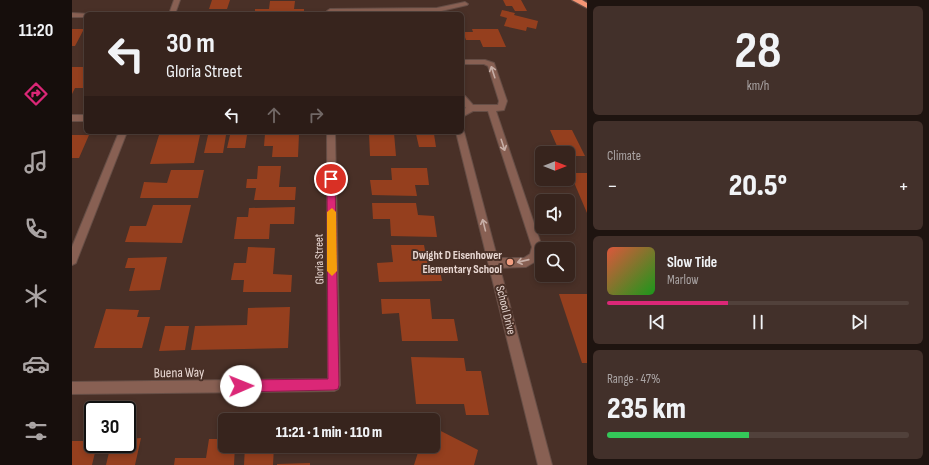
<!DOCTYPE html>
<meta charset="utf-8">
<style>
body{margin:0;font-family:"Sofia Sans Condensed",sans-serif;background:#42302a;color:#f1f3f6;height:100vh;display:flex;flex-direction:column;font-size:15px;white-space:nowrap}
*{box-sizing:border-box;margin:0}
p{font-size:13px;color:#aaa4a4}
.icon{flex:none;width:22px;height:22px;fill:none;stroke:currentColor;stroke-width:2;stroke-linecap:round;stroke-linejoin:round}
.map{position:relative;flex:1;overflow:hidden}
.panel{display:flex;flex-direction:column;gap:6px;padding:6px;background:#1e1410;width:342px}
.panel>*{flex:none}
.banner{position:absolute;left:12px;top:12px;width:380px;height:122px;border-radius:6px;box-shadow:0 2px 6px #0003,0 0 0 1px #51413b;background:#37241d;color:#f1f3f6;overflow:hidden}
.needle{width:26px;rotate:90deg}
.tools{position:absolute;left:463px;top:146px;display:grid;gap:8px}
.tools a{display:grid;place-items:center;width:40px;height:40px;border-radius:6px;background:#37241d;box-shadow:0 2px 6px #0003,0 0 0 1px #51413b;font-size:20px}
.speed{position:absolute;left:12px;top:401px;display:flex;gap:8px;font-size:20px;font-weight:700;text-align:center}
.speed>*{display:grid;place-content:center;width:52px;height:52px;border-radius:50%;background:#37241d;box-shadow:0 2px 6px #0003,0 0 0 1px #51413b;line-height:1}
.speed .limit{border:2px solid #111;border-radius:6px;background:#fff;color:#111}
.pin{position:absolute;display:grid;place-items:center;width:34px;height:34px;color:#fff;margin:-17px;border:2px solid #fff;border-radius:50%;box-shadow:0 1px 4px #0007}
.me{position:absolute;width:44px;margin:-22px;rotate:89deg;stroke-linejoin:round;filter:drop-shadow(0 0 3px #0008)}
.turn{display:flex;align-items:center;gap:14px;height:84px;padding:0 16px;font-size:18px}
.turn .icon{width:52px;height:52px;stroke-width:2.5}
.turn b{display:block;font-size:28px;line-height:34px}
.lanes{display:flex;align-items:center;height:38px;padding:0 16px;background:#0003;justify-content:center;gap:20px;direction:ltr}
.lanes .off{opacity:.35}
.big{font-size:30px;font-weight:800;line-height:1.1}
.panel .card{flex:1;display:flex;flex-direction:column;justify-content:center;gap:6px;min-width:0;padding:0 14px;border-radius:6px;background:#42302a}
.panel .dial{align-items:center;gap:0}
.dial b{font-size:52px;line-height:1}
.song{display:flex;align-items:center;gap:12px}
.cover{width:48px;height:48px;border-radius:6px;background:linear-gradient(135deg,hsl(10 70% 55%),hsl(120 70% 35%))}
.played{height:4px;border-radius:2px;background:linear-gradient(90deg,#db2777 40%,#51413b 40%)}
.keys{display:flex;justify-content:space-around;direction:ltr}
.heat{display:flex;justify-content:space-between;align-items:center;font-size:22px;direction:ltr}
.charge{height:6px;border-radius:3px;background:linear-gradient(90deg,#34c759 47%,#51413b 0)}
.trip{position:absolute;left:146px;top:413px;width:222px;height:40px;border-radius:6px;background:#37241d;box-shadow:0 2px 6px #0003,0 0 0 1px #51413b;font-weight:800;line-height:40px;text-align:center}
main{display:flex;flex:1;min-height:0}
.tab-bar{display:flex;flex-direction:column;width:72px;justify-content:space-around;align-items:center;background:#160e0c;color:#aaa4a4}
.tab-bar .icon{width:28px;height:28px}
.tab-bar .active{color:#db2777}
.tab-bar b{font-size:18px;color:#f1f3f6}
.map>svg:first-child{display:block}
.building{fill:#953f1e}
.lines{fill:none;stroke-linecap:round;stroke-linejoin:round}
.service-casing{stroke:#664e46;stroke-width:2}
.minor-casing{stroke:#664e46;stroke-width:2}
.motorway-casing{stroke:#664e46;stroke-width:2}
.service{fill:#886053;fill-rule:evenodd}
.minor{fill:#886053;fill-rule:evenodd}
.motorway{fill:#f49574;fill-rule:evenodd}
.oneway{stroke:#c7aea6}
.route{fill:#db2777;stroke:#8e194d}
.slow{fill:#f59e0b}
.poi-dot{fill:#f39f82;stroke:#493027;stroke-width:1.5}
.labels{text-anchor:middle;stroke-width:4;stroke-linejoin:round;paint-order:stroke}
.poi-label{font-size:12px;font-weight:bold;fill:#e9d8d3;stroke:#493027;text-anchor:end}
.street-label{font-size:12px;fill:#e9d8d3;stroke:#493027}
.near-street-label{font-size:14px;fill:#e9d8d3;stroke:#493027}
</style>
<main>
<nav class="tab-bar">
<b>11:20</b>
<svg class="icon active" aria-label="directions" viewBox="0 0 24 24"><path d="M12 3l9 9-9 9-9-9zM9 14v-3h6M13 9l2 2-2 2"/></svg>
<svg class="icon" aria-label="music" viewBox="0 0 24 24"><path d="M9 18V5l10-2v13"/><circle cx="6" cy="18" r="3"/><circle cx="16" cy="16" r="3"/></svg>
<svg class="icon" aria-label="phone" viewBox="0 0 24 24"><path d="M5 4h4l2 5-3 2q2 4 5 5l2-3 5 2v4C11 20 4 13 5 4z"/></svg>
<svg class="icon" aria-label="climate" viewBox="0 0 24 24"><path d="M12 3v18M4 7l16 10M4 17L20 7"/></svg>
<svg class="icon" aria-label="car" viewBox="0 0 24 24"><path d="M5 17H2v-5l4-1 3-4h7l3 4 3 1v5h-3M9 17h6M6 11h13"/><circle cx="7" cy="17" r="2"/><circle cx="17" cy="17" r="2"/></svg>
<svg class="icon" aria-label="filters" viewBox="0 0 24 24"><path d="M4 7h16M4 17h16"/><circle cx="9" cy="7" r="2"/><circle cx="15" cy="17" r="2"/></svg>
</nav>
<div class="map">
<svg width="515" height="465" viewBox="0 0 515 465">
<rect width="100%" height="100%" fill="#493027"/>
<path class="building" d="M140 0H158L155 9H137Z
M431 0H449L455 11H443L440 6H434Z
M198 1H223L222 9H232V14H183V9H197Z
M430 10 443 13 442 15 466 21 464 29 455 27 454 31 432 26 435 18 428 16Z
M139 12H165V14H138Z
M0 29H12L3 46H0Z
M400 29H426L434 47H411L408 40H394L391 32H401Z
M0 67H14V88H3L0 94Z
M478 130H500L513 156H496V153H488Z
M297 133H322L324 156H298Z
M193 134H227L226 157H200L201 146H192Z
M344 134H362L364 147H347Z
M0 135H17L7 158H0Z
M87 135H128L122 163 78 164Z
M136 135H154L151 153H132Z
M158 135H175L173 148H155Z
M186 166H209L207 187H224L223 200H182L184 188H174L175 179H185Z
M319 168H355L357 185H343L345 196 300 195 298 180H320Z
M99 170H132L126 198H68L72 182 95 183Z
M498 173H515V213Z
M300 203H344L346 215 362 216 365 237 319 236 318 219H301Z
M81 205H119L110 243 53 242 58 226H74Z
M223 207 222 224H198L197 239H162L165 217H176L177 208Z
M319 245H352L356 266H367L370 281 307 282 305 263 321 262Z
M176 247 203 248 201 274 220 275 219 292H171L172 280H159L162 263H174Z
M95 257 88 290 57 291 63 268H53L56 258Z
M487 294H515V363H510Z
M309 299H358L360 319H382L386 341H330L327 313 310 314Z
M218 307 216 348 119 350 123 326 175 325 176 308Z
M34 309 67 310 65 317H78L70 348H22Z
M93 326H117L113 350 87 351Z
M339 357 392 358 394 371H409L417 415H394L392 404H344Z
M361 427 406 450 402 465H342L348 446H361Z
M69 438 63 465H34L39 444H55V439Z
M137 439H153V446H163L162 465H102L103 458H134Z
M0 441H21V444H25L20 465H0Z
M173 446H202L201 465H172Z
M238 463V465H205V464Z"/>
<g class="lines">
<g class="service-casing">
<path id="service" d="M390 60H413L422 63 435 101 432 110 424 111 470 247 466 260 454 267 422 268 418 266 417 263 418 260 422 258H452L458 254 460 247 416 111H401L390 117V110L394 108 390 103V95L393 96 401 105H426L427 101 416 66 412 64H390Z"/>
</g>
<g class="minor-casing">
<path id="minor" d="M102 0H108L103 14H97Z
M393 2 396 4 395 5 365 12 258 13 255 11 258 9 365 8Z
M0 13 17 14H14V17H0Z
M0 115H14V121H0Z
M390 130 392 132 480 465H466L384 132H390Z
M47 132H55L5 260 4 263 0 265V247Z
M255 132H263L268 385 266 389 262 391 0 394V382L256 379Z"/>
</g>
<g class="motorway-casing">
<path id="motorway" d="M500 0H510L515 3V8Z"/>
</g>
<use href="#service" class="service"/>
<use href="#minor" class="minor"/>
<use href="#motorway" class="motorway"/>
</g>
<defs><path id="oneway-shaft" d="M-6 0H5M1.5-3L5.5 0L1.5 3" fill="none" stroke-width="1.6" stroke-linecap="round" stroke-linejoin="round"/></defs>
<g class="oneway">
<use href="#oneway-shaft" transform="translate(421 72) rotate(-108)"/>
<use href="#oneway-shaft" transform="translate(431 145) rotate(72)"/>
<use href="#oneway-shaft" transform="translate(412 225) rotate(-104)"/>
<use href="#oneway-shaft" transform="translate(451 261) rotate(167)"/>
</g>
<path class="route" d="M259 176 263 179 267 385 266 389 262 390 169 392 165 390 164 386 165 382 169 380 256 379 255 179Z"/>
<path class="slow" d="M260 208 264 212 265 271 260 276 255 271V212Z"/>
<circle class="poi-dot" cx="438" cy="262" r="4"/>
<g class="labels">
<g class="poi-label">
<text x="430" y="259">Dwight D Eisenhower<tspan x="430" dy="14">Elementary School</tspan></text>
</g>
<g class="street-label">
<text transform="translate(247 259) rotate(-91)" y="4">Gloria Street</text>
<text transform="translate(434 310) rotate(76)" y="4">School Drive</text>
</g>
<g class="near-street-label">
<text transform="translate(107 372) rotate(-1)" y="5">Buena Way</text>
</g>
</g>
</svg>
<div class="tools">
<a><svg class="needle" viewBox="-14 -14 28 28"><path d="M0-13l5 13h-10z" fill="#e53935"/><path d="M0 13l5-13h-10z" fill="#aaa4a4"/></svg></a>
<a><svg class="icon" aria-label="sound" viewBox="0 0 24 24"><path d="M4 9h4l5-4v14l-5-4H4zM17 9q2 3 0 6"/></svg></a>
<a><svg class="icon" aria-label="search" viewBox="0 0 24 24"><circle cx="10" cy="10" r="6"/><path d="M15 15l6 6"/></svg></a>
</div>
<div class="speed"><div class="limit">30</div></div>
<div class="pin" style="left:259px;top:179px;background:#d93025"><svg class="icon" aria-label="arrive" viewBox="0 0 24 24"><path d="M6 21V4h12l-3 4 3 4H6"/></svg></div>
<svg class="me" style="left:169px;top:386px" viewBox="-20 -20 40 40"><circle r="19" fill="#fff"/><path d="M0-13L10 11 0 6-10 11z" fill="#db2777"/></svg>
<div class="trip">11:21 · 1 min · 110 m</div>
<div class="banner">
<div class="turn"><svg class="icon" aria-label="left" viewBox="0 0 24 24"><path d="M17 20v-9H6M10 6l-5 5 5 5"/></svg><div><b>30 m</b>Gloria Street</div></div>
<div class="lanes"><svg class="icon" aria-label="left" viewBox="0 0 24 24"><path d="M17 20v-9H6M10 6l-5 5 5 5"/></svg><svg class="icon off" aria-label="ahead" viewBox="0 0 24 24"><path d="M12 20V5M6 11l6-6 6 6"/></svg><svg class="icon off" aria-label="right" viewBox="0 0 24 24"><path d="M7 20v-9h11M14 6l5 5-5 5"/></svg></div>
</div>
</div>
<section class="panel">
<div class="card dial"><b>28</b><p>km/h</p></div>
<div class="card"><p>Climate</p>
<div class="heat"><a>−</a><b class="big">20.5°</b><a>+</a></div>
</div>
<div class="card">
<div class="song"><i class="cover"></i><div><b>Slow Tide</b><p>Marlow</p></div></div>
<div class="played"></div>
<div class="keys"><svg class="icon" aria-label="previous" viewBox="0 0 24 24"><path d="M18 5L8 12l10 7zM5 5v14"/></svg><svg class="icon" aria-label="pause" viewBox="0 0 24 24"><path d="M8 5v14M16 5v14"/></svg><svg class="icon" aria-label="next" viewBox="0 0 24 24"><path d="M6 5l10 7-10 7zM19 5v14"/></svg></div>
</div>
<div class="card"><p>Range · 47%</p><b class="big">235 km</b><div class="charge"></div></div>
</section>
</main>
